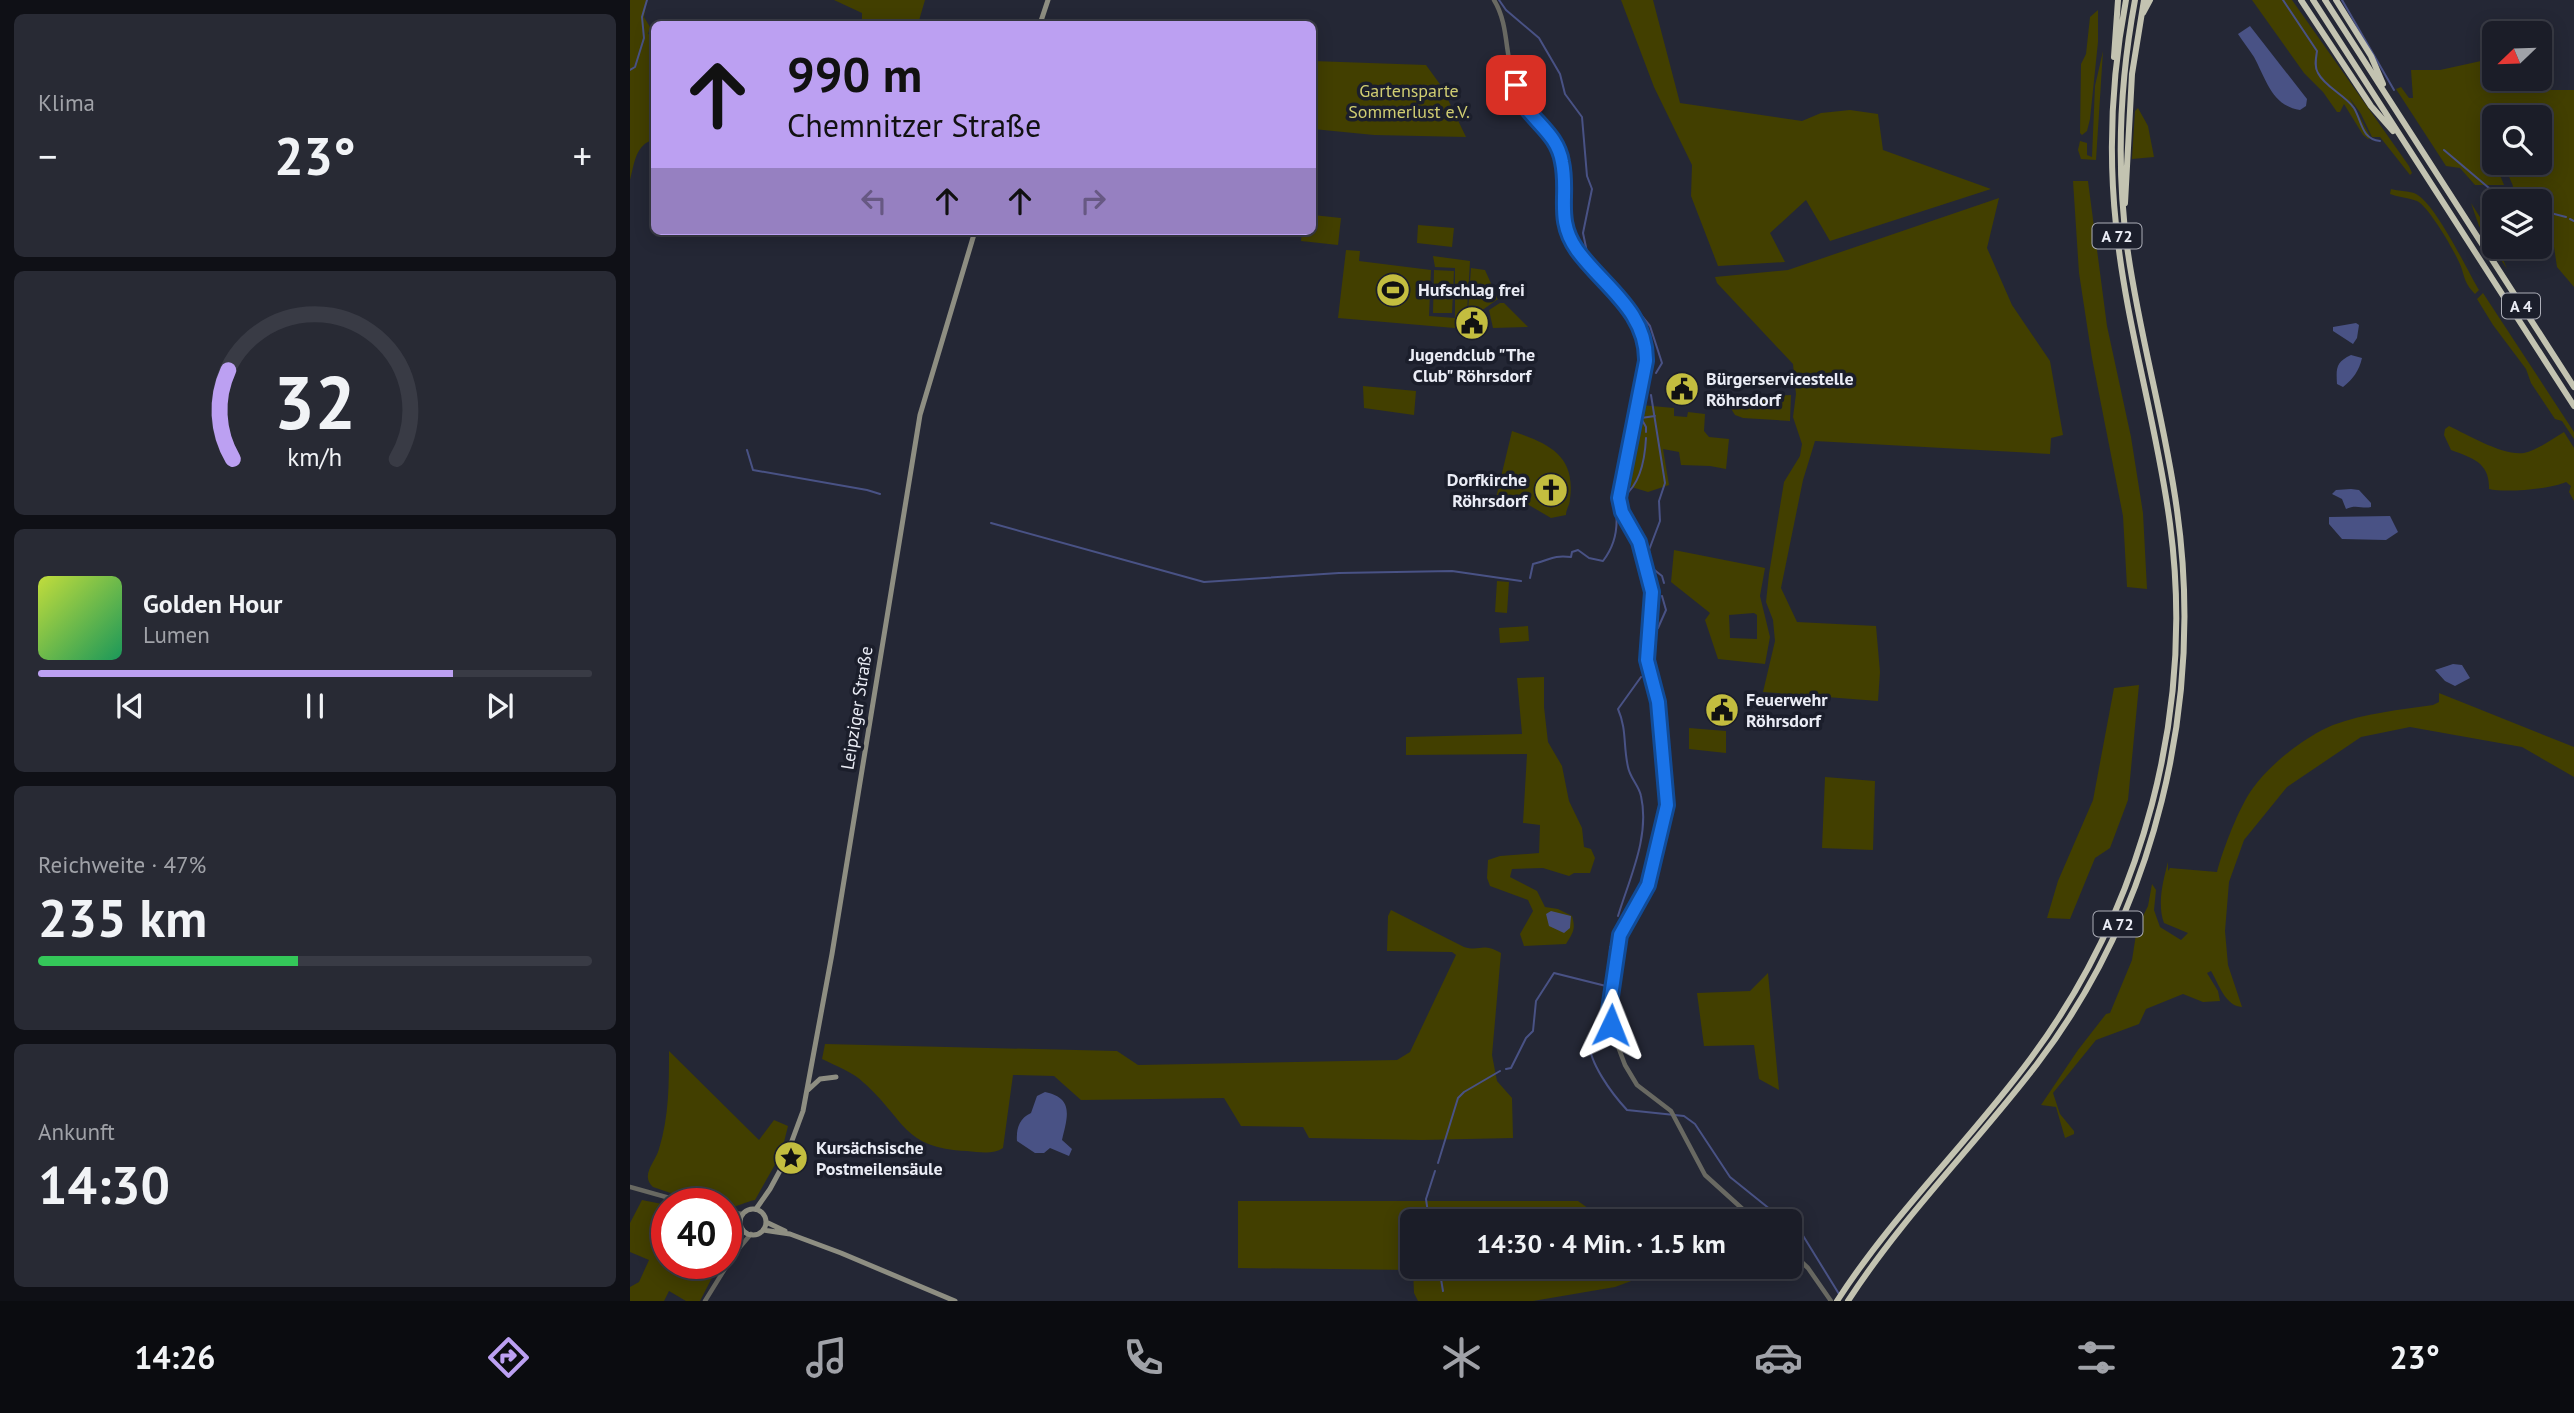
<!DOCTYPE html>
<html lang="de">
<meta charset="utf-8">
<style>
body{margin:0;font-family:"PT Sans",sans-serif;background:#282a34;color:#f1f3f6;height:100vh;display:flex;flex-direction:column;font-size:26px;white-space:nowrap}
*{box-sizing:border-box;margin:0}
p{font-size:23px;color:#a0a2a8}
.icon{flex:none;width:38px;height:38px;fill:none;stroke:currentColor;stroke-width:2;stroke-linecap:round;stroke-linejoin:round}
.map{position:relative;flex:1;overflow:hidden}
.drawer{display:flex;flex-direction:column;gap:14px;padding:14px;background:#0f1016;width:630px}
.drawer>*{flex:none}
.guide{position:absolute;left:21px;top:21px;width:665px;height:214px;border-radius:10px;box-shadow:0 4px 18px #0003,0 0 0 2px #393b45;background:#bca0f2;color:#111;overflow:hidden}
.needle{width:46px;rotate:247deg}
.controls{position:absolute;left:1852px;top:21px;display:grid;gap:14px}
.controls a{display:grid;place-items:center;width:70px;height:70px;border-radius:10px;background:#1b1d28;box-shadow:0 4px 18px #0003,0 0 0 2px #393b45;font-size:35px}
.speed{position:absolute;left:21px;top:1188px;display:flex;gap:14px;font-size:35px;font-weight:700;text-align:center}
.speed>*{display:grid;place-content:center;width:91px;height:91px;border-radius:50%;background:#1b1d28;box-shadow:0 4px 18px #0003,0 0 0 2px #393b45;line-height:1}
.speed .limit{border:10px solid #d22;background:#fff;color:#111}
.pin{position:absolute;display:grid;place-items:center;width:60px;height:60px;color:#fff;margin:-30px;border-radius:14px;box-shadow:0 4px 10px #0006}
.me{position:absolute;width:77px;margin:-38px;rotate:2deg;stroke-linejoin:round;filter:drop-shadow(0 0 5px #0008)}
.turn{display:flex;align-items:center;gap:24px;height:147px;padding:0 21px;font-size:32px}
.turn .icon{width:91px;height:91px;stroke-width:2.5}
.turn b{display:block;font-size:49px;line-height:60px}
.lanes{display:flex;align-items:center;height:66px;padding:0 21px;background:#0003;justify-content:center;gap:35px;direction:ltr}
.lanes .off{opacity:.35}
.big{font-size:52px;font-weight:700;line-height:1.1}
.drawer .widget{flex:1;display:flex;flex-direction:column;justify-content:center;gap:10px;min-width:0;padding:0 24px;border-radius:10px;background:#282a34}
.drawer .dial{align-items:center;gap:0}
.dial svg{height:182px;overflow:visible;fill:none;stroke:#393b45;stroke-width:7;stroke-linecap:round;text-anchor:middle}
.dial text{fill:#f1f3f6;stroke:none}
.song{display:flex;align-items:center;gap:21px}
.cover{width:84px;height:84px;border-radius:10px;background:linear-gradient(135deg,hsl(70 70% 55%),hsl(150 70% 35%))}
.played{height:7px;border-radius:4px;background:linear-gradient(90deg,#bca0f2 75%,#393b45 75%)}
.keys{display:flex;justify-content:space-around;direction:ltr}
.heat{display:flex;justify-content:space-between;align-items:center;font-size:38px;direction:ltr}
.charge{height:10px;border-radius:5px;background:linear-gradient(90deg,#34c759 47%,#393b45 0)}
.trip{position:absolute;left:770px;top:1209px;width:402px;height:70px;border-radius:10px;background:#1b1d28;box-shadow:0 4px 18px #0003,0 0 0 2px #393b45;font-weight:700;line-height:70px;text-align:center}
.tabs{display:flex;height:112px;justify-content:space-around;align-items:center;background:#0b0c10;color:#a0a2a8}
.tabs .icon{width:49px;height:49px}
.tabs .selected{color:#bca0f2}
.tabs b{font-size:32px;color:#f1f3f6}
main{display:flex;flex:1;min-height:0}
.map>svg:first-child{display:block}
.green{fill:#423f00;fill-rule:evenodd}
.water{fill:#495285}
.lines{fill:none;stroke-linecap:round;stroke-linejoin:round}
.stream{stroke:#495285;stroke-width:2}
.tertiary{stroke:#696962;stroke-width:4.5}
.secondary{stroke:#8e8e82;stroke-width:5}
.motorway{stroke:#c3c3b1;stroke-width:6}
.route-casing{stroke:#114b97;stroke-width:18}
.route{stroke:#1a73e8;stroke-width:12}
.labels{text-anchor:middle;stroke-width:7;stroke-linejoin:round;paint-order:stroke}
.shield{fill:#1b1e2b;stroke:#acaeb8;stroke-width:2}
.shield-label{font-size:16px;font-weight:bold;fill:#eaecf5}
.park-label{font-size:18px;fill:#d0cd72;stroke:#1b1e2b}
.poi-label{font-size:18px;font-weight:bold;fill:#eaecf5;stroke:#1b1e2b;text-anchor:start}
.street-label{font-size:18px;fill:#eaecf5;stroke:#1b1e2b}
</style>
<main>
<section class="drawer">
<div class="widget"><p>Klima</p>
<div class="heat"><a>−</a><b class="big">23°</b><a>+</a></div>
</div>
<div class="widget dial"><svg viewBox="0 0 100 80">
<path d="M14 69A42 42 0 1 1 86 69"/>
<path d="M14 69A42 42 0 0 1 12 30" stroke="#bca0f2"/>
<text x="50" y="56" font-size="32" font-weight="700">32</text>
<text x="50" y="72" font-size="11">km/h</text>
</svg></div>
<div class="widget">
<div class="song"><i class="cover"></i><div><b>Golden Hour</b><p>Lumen</p></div></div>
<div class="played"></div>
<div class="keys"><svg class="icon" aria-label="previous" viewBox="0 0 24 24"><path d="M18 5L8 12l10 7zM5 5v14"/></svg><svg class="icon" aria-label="pause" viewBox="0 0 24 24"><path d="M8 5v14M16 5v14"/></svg><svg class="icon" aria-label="next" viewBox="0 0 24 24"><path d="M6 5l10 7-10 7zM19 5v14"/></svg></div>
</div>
<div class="widget"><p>Reichweite · 47%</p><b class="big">235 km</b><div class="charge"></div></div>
<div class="widget"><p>Ankunft</p><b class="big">14:30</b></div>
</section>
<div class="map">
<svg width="1944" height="1301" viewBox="0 0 1944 1301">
<rect width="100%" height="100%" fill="#242735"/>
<path class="green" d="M0 0H17L14 17 20 27 18 34 22 35 24 30V130L20 141C5 147 4 166 0 180Z
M204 0H295L288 24H232V13Z
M991 0H1023L1050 103 1172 121 1191 113 1220 110 1248 114 1253 150 1361 189 1200 241 1176 200 1140 233 1155 262 1088 266 1061 196 1062 165 1024 87Z
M1622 0H1662L1779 166 1782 173 1780 175 1750 137H1742L1731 114 1719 97 1741 138 1738 139 1733 135 1714 104 1710 112H1707L1693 92 1674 73Z
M1468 10V42L1460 119 1457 131 1452 135 1450 133 1451 64 1456 54 1460 17Z
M1473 51 1466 160 1451 159 1448 150 1450 141 1457 143V155L1462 157 1465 86Z
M1860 59H1864V79H1903L1921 90H1944V287L1927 267 1923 240 1909 233V201H1864V205L1854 204 1852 194 1880 196 1883 186 1877 172 1870 175 1874 185H1845L1830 168 1816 166 1766 89 1771 87 1779 98H1783L1781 70H1810ZM1909 117V163H1864V117Z
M683 61 796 65 812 87 836 137 744 135 683 129Z
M1508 108 1518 126 1524 157 1502 159 1505 111Z
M1443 181H1458L1477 326 1501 437 1513 513 1517 589 1497 587 1493 516 1462 358 1449 273Z
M1761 189C1768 191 1777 191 1784 193 1804 200 1837 270 1849 290L1845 294C1832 281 1835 273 1828 260 1822 247 1798 206 1787 201 1779 198 1768 197 1760 194Z
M1369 198 1357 248 1382 305 1420 361 1433 435 1421 438 1420 454 1185 441 1173 480 1151 588 1167 622 1246 626 1250 672 1248 701 1133 692 1145 641 1143 620 1136 602 1139 574 1154 482 1170 456 1172 444 1163 417 1166 394 1163 364 1087 283 1085 277 1158 270Z
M1841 203 1864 239V247H1868L1877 269 1849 226Z
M683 215 711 218 708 245 671 241 672 231H682Z
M788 225 824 228 822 247 787 243Z
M716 250 730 251 729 261 801 270 799 316 825 318V268L805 267 803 256 840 261 836 329 708 318Z
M841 268 855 270 868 299 851 311H838Z
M804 270 824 271 822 313H803Z
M1853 293 1944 432V439L1932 421 1925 419 1901 383 1896 369 1863 325 1847 299Z
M870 303H874L898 327 863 328 859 310Z
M733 386 786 391 784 415 734 408Z
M1161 395 1160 421 1113 418 1105 415 1095 399Z
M1011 405 1044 408V416L1057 417 1058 412 1075 414 1074 431 1079 437 1099 439 1096 469 1080 466 1051 465 1049 452 1033 449 1039 485 1018 492 995 485Z
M1819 426C1838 435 1873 456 1894 453 1908 450 1922 439 1934 432L1944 448V501L1939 492 1941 486 1936 482C1921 489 1875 493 1859 489 1860 463 1843 458 1821 450L1814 435 1815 429Z
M882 431C918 443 946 455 940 499 940 505 936 509 936 515L921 518 892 501 866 498Z
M1044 550 1135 568 1130 596 1140 637 1135 664 1088 659 1075 620 1080 613 1041 582ZM1124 613 1127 615V639L1100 638 1099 615Z
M867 581 879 582 877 613 865 612Z
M898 626 899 641 870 643 869 628Z
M914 677V707L918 742 932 766 939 801 952 828 954 847 961 849 965 858 960 873H944L939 876 913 868 882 869 880 877 907 891 915 907 928 909 942 916C946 929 943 933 936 944L894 946 890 934 903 911 898 900 860 886 857 878 858 860 870 856 909 853 910 825 893 823 897 754 776 755V737L892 734 887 678Z
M1509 685 1498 800 1480 848 1465 858 1440 919 1417 918 1428 881 1463 800 1484 688Z
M1809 693 1944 747V777L1892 747 1780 727 1731 737 1657 787 1614 840 1599 882 1595 931 1598 965 1612 1007C1595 1006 1589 984 1581 971L1577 973 1588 991 1590 1001 1573 1002 1553 994 1516 1009 1509 1024 1466 1040 1423 1093 1430 1114 1444 1131V1134L1435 1138 1426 1107 1411 1105 1448 1050 1476 1014 1480 1013 1502 960 1507 928 1518 906 1522 884 1526 890 1524 910 1530 927 1551 940 1558 933 1534 923C1527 904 1533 881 1538 862V871L1540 868 1587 872C1593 849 1609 807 1623 788 1640 764 1676 736 1703 725 1735 713 1770 710 1803 705L1809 702Z
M1059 728 1096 731V753L1059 749Z
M1195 777 1245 781 1243 850 1192 848Z
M761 910 834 947C851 952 851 942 871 953L862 1055 867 1081 882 1098 883 1138 792 1140 679 1138 673 1127 611 1126 594 1098 451 1100 424 1076 383 1075 373 1148C363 1155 349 1152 337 1151 272 1148 275 1119 234 1083 223 1072 206 1066 192 1059L195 1044 487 1051 508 1065 767 1060 780 1052 826 955 822 952 757 951 758 916Z
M1138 973 1149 1090 1129 1079 1124 1045 1074 1046 1067 993 1120 991Z
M39 1051 129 1140 144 1120 158 1126 151 1154 125 1200C114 1202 107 1208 96 1207V1204L70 1203 23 1187C10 1175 25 1163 29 1149 39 1117 39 1084 39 1051Z
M12 1200 37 1205V1264H89L70 1301H56L39 1291 34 1301H0V1287L9 1282 19 1260 0 1252V1223Z
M608 1201H948L976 1221 782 1222V1267H1039L985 1287 903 1301H788L784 1293 783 1270 608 1268Z"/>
<path class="water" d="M1620 26 1677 99 1676 106 1670 110C1642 106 1636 79 1624 57 1619 49 1613 42 1608 34Z
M1726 323 1729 325 1727 338 1723 344 1703 331V327Z
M1721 355 1732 358C1729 371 1723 379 1713 387L1707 384C1706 368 1706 362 1721 355Z
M1721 489 1729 490 1741 503V507C1732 509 1726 504 1716 509L1712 499 1702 494 1706 490Z
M1760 516 1768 532 1756 540 1712 539 1699 524V517Z
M1823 664 1832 665 1840 678 1825 686 1815 681 1805 670Z
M921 911 941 916 940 928 934 933 919 926 916 914Z
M415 1092C445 1098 437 1118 432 1140L442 1149 439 1156 420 1148 414 1153H405L387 1141C386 1130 389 1118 401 1113L407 1096Z"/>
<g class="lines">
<path class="stream" d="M869 0 876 10 909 38 930 74 935 94 952 117 957 176 962 189 953 233 957 252 987 285 1020 326 1032 363 1026 373
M1653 0 1687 51C1686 58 1684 67 1688 73 1695 87 1715 95 1724 108 1732 121 1731 139 1750 141
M1712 0 1764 90
M0 70 5 67 14 38 12 17 17 0
M1814 150 1872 199 1881 201
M1909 210 1936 217
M1940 219 1944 221
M1021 395 1035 483 1029 501 1030 521 1019 550 1021 563
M1016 432V427L1011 418 1025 416
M117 450 123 470 237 490 250 494
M994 496C1010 484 1015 458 1016 438
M361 523 574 582 709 573 822 571 891 581
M1022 568 1032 576 1034 583
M900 578 903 564C921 560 921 555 941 557L942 552 948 550 959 558 973 561C987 543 989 521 984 500
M1028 628 1036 610 1032 596
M988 916C1000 877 1020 836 1011 796 1009 786 1000 778 998 767 993 745 997 730 988 709L1011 677
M980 947C980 971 977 994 969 1018 967 1024 962 1031 960 1038 955 1059 984 1096 997 1110L1054 1116 1065 1124 1100 1177 1156 1222
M876 1069 881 1068 896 1038 903 1031 906 1001 924 973 976 986
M808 1163 828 1098 834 1092 870 1071
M799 1220 796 1199 805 1171
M1160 1225 1172 1234 1209 1294
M809 1267 813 1291"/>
<path class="tertiary" d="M864 0C880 26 874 58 886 87 898 114 924 130 932 158 938 183 927 209 937 232 958 280 1018 303 1016 361L989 498 992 512 1009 542 1022 592 1017 660 1028 702 1036 805 1018 885 990 935 979 1010 980 1025 995 1065 1007 1085 1041 1111 1075 1175 1127 1222
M0 1187 61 1204
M96 1212 113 1214
M96 1216 110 1222
M104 1251 113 1230
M1160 1251 1178 1268 1201 1301
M75 1301 104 1254 121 1234"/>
<path class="secondary" d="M410 24 418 0
M178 1090 190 1079 206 1077
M126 1209 140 1189 153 1165 173 1111 202 954 290 415 345 231
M110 1222a13 13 0 1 1 26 0a13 13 0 1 1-26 0Z
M136 1222 155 1231
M133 1230 160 1234 211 1253 325 1301"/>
<path class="motorway" d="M1671 0 1741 106 1763 131
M1683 0 1944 406
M1695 0 1944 387
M1706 0 1741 56 1753 84
M1513 13 1520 0
M1484 57 1488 0
M1495 203 1502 74 1514 0
M1207 1301C1263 1214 1339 1142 1401 1058 1513 907 1565 711 1540 524 1527 424 1496 326 1486 225 1478 150 1482 74 1496 0
M1218 1301C1273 1216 1346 1144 1407 1064 1526 908 1574 703 1547 510 1535 421 1509 335 1497 246 1486 164 1490 81 1505 0"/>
</g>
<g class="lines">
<g class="route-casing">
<path id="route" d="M886 85C889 93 892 102 897 109 911 127 928 138 932 162 939 195 925 219 947 250 973 286 1017 311 1016 361L989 498 992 512 1009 542 1022 592 1017 660 1028 702 1037 805 1018 885 990 935 979 1010 981 1025"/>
</g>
<use href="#route" class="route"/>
</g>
<defs>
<g id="stadium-disc" transform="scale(1.75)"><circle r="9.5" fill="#c3bd3f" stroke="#1b1e2b"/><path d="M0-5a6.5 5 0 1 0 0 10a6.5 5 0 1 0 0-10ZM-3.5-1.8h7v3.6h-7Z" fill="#111"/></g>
<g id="civic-disc" transform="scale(1.75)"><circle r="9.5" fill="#c3bd3f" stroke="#1b1e2b"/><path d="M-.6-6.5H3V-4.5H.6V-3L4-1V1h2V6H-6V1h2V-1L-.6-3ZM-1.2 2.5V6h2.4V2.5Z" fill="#111"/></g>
<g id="church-disc" transform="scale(1.75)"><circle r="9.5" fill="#c3bd3f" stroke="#1b1e2b"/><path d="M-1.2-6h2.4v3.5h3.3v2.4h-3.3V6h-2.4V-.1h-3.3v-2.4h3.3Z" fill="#111"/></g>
<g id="sight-disc" transform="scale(1.75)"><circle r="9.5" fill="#c3bd3f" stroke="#1b1e2b"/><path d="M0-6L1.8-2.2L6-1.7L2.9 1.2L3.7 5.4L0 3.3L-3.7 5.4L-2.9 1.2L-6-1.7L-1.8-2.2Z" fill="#111"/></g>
</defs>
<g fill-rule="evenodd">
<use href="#stadium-disc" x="763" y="290"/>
<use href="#civic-disc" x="842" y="323"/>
<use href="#civic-disc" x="1052" y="389"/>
<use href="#church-disc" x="921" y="490"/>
<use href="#civic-disc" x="1092" y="710"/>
<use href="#sight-disc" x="161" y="1158"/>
</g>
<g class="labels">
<g class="shield">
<rect x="1462.5" y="223.5" width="49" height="25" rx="5"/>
<rect x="1872" y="293.5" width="38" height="25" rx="5"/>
<rect x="1463.5" y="911.5" width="49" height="25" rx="5"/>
</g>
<g class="shield-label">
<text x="1487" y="242">A 72</text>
<text x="1891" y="312">A 4</text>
<text x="1488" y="930">A 72</text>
</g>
<g class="park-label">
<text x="779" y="97">Gartensparte<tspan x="779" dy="21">Sommerlust e.V.</tspan></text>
</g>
<g class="poi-label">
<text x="788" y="296">Hufschlag frei</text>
<text x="842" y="361" text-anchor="middle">Jugendclub "The<tspan x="842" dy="21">Club" Röhrsdorf</tspan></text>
<text x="1076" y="385">Bürgerservicestelle<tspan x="1076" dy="21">Röhrsdorf</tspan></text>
<text x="897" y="486" text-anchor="end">Dorfkirche<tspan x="897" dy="21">Röhrsdorf</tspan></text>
<text x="1116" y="706">Feuerwehr<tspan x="1116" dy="21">Röhrsdorf</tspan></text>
<text x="186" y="1154">Kursächsische<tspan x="186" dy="21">Postmeilensäule</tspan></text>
</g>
<g class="street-label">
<text transform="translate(227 708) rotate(-81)" y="6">Leipziger Straße</text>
</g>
</g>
</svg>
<div class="controls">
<a><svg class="needle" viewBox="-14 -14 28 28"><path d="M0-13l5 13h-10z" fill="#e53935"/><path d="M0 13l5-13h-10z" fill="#a0a2a8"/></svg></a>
<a><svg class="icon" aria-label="search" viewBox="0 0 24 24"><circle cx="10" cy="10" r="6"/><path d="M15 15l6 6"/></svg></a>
<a><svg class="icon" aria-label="layers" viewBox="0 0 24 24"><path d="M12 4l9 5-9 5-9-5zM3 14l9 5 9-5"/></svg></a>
</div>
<div class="speed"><div class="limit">40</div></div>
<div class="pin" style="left:886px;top:85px;background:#d93025"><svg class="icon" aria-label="arrive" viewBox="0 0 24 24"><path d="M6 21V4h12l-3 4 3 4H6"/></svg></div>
<svg class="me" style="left:981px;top:1025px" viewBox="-20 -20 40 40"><path d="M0-17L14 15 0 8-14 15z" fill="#1a73e8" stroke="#fff" stroke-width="4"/></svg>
<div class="trip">14:30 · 4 Min. · 1.5 km</div>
<div class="guide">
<div class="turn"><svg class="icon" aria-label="ahead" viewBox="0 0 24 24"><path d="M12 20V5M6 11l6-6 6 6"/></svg><div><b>990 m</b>Chemnitzer Straße</div></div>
<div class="lanes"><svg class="icon off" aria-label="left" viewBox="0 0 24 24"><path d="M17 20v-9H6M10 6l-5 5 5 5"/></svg><svg class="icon" aria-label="ahead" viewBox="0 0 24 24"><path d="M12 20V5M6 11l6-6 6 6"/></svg><svg class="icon" aria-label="ahead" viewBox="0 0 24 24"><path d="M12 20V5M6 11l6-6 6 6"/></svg><svg class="icon off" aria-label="right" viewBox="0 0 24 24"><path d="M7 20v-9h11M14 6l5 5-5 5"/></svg></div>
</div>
</div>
</main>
<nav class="tabs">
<b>14:26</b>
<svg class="icon selected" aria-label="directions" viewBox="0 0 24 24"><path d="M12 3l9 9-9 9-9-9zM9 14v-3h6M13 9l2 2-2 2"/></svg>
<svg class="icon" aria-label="music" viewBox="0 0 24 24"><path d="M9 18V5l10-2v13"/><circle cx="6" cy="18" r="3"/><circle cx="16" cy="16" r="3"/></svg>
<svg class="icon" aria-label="phone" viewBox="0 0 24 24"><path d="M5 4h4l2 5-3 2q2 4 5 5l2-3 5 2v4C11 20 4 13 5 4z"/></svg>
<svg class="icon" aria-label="climate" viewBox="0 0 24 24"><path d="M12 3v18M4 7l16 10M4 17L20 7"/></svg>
<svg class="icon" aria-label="car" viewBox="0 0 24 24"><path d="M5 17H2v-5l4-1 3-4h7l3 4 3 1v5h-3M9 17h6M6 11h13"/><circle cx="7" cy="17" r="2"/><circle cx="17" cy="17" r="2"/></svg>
<svg class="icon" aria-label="filters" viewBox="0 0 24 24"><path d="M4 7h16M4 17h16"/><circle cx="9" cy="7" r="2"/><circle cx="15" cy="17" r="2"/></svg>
<b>23°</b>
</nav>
